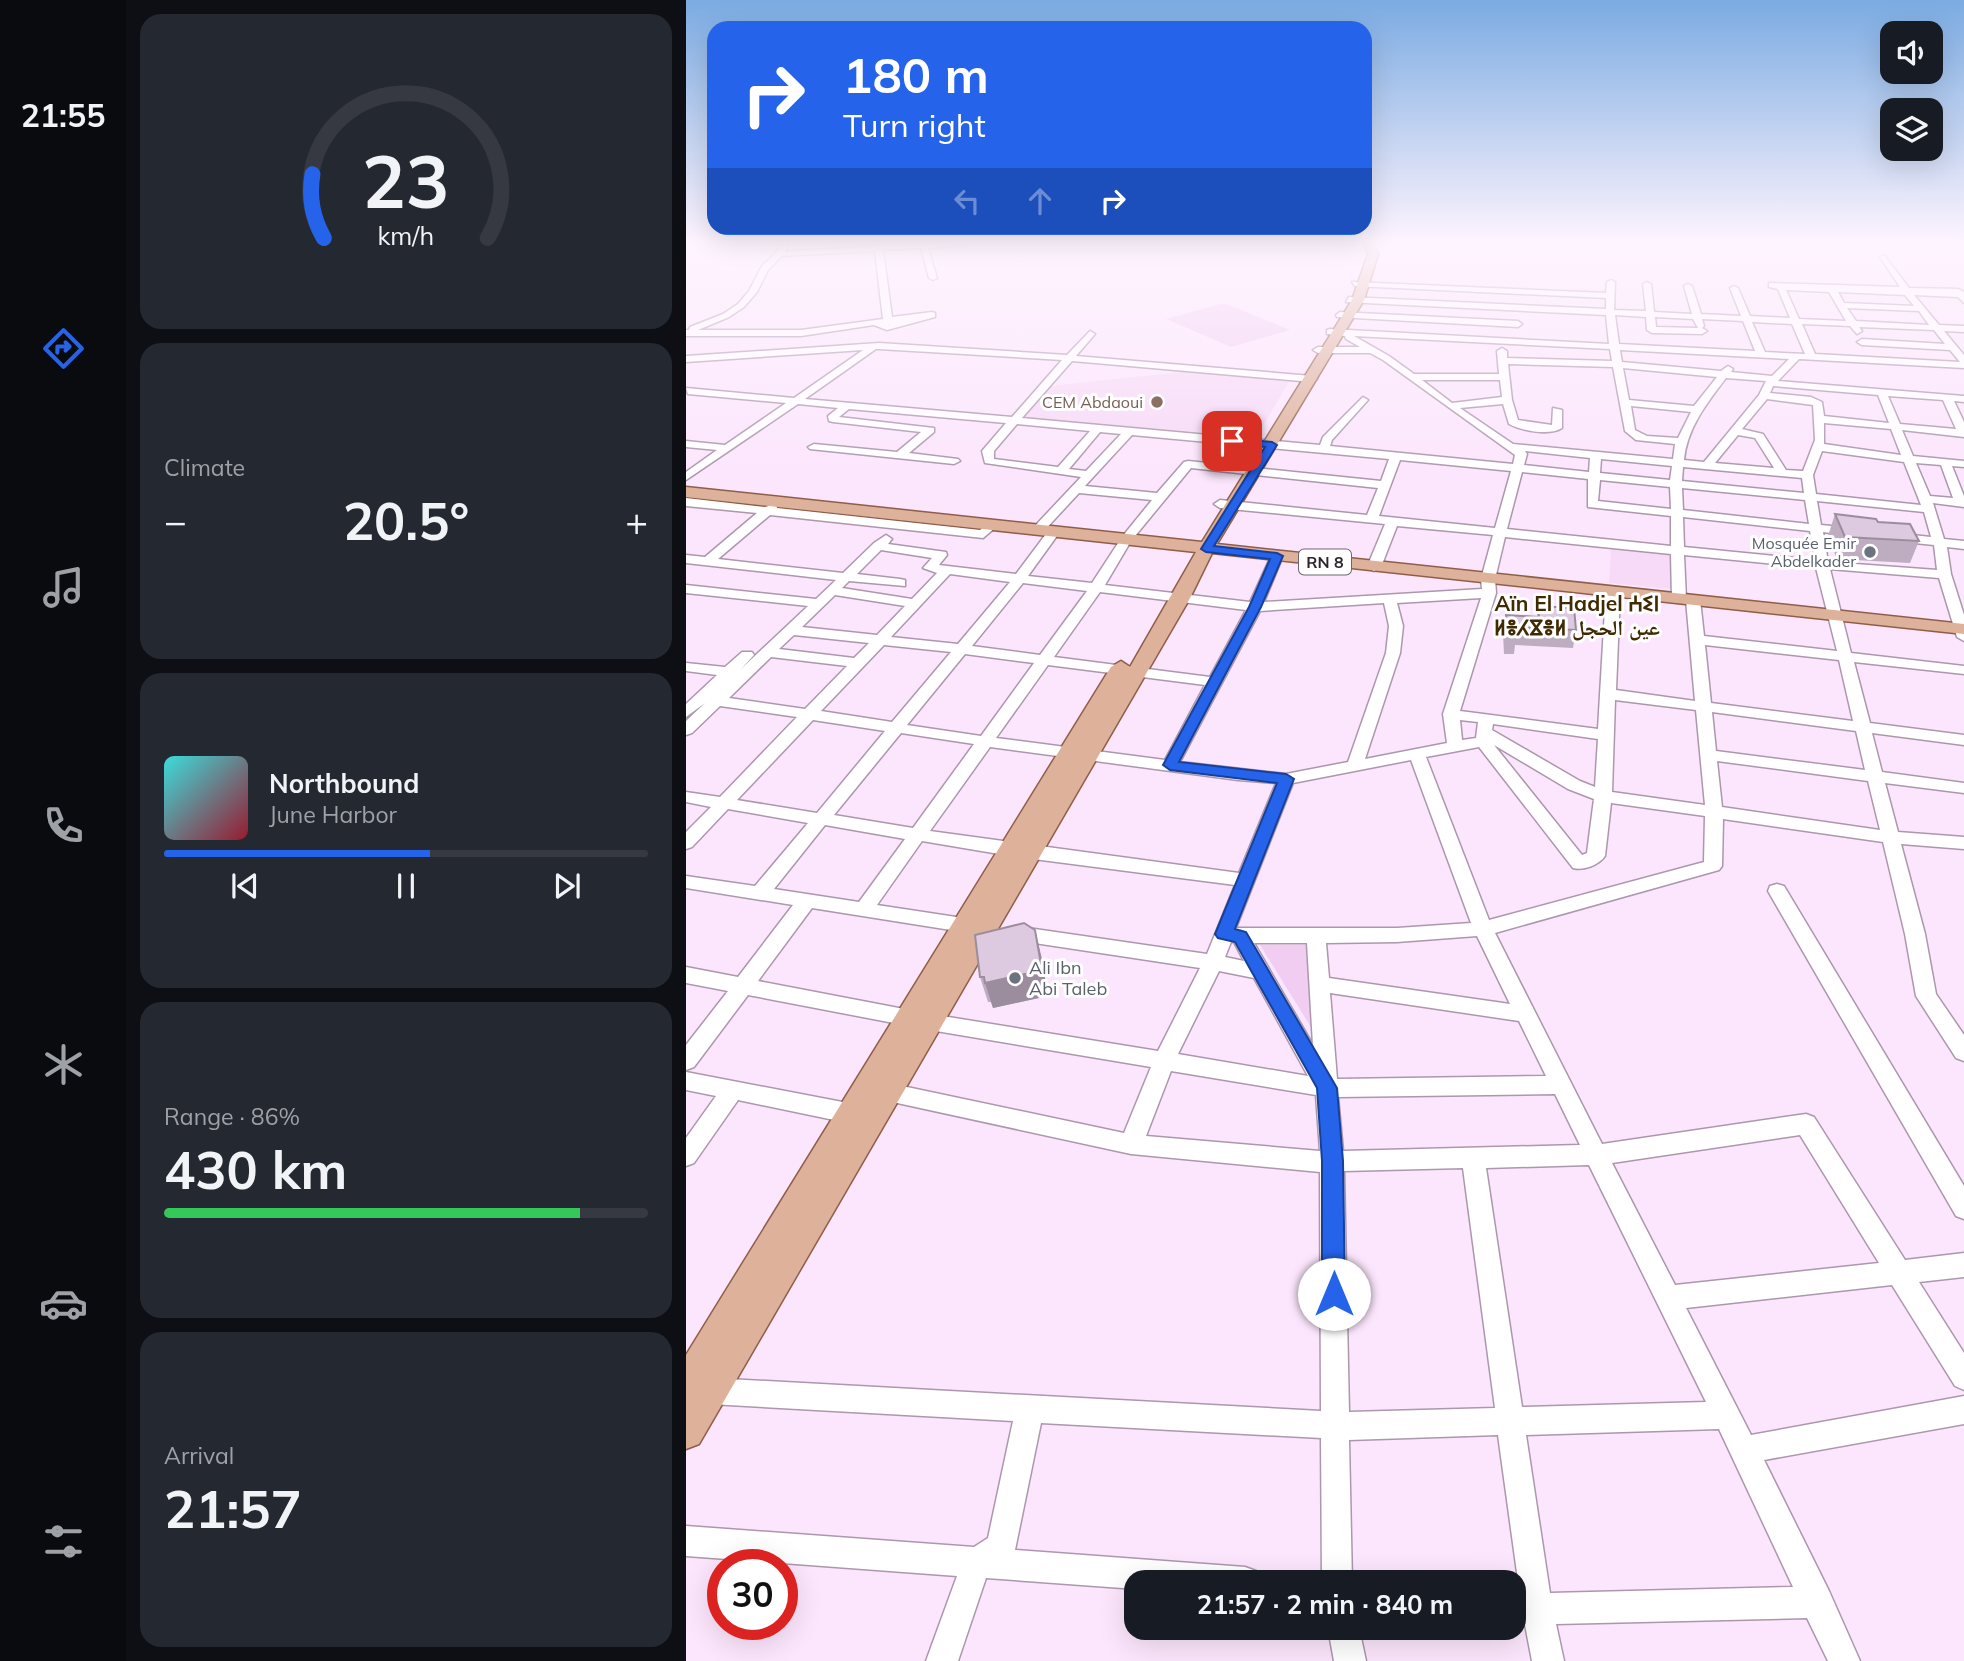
<!DOCTYPE html>
<meta charset="utf-8">
<style>
body{margin:0;font-family:Mulish,"Noto Naskh Arabic","Noto Sans Tifinagh",sans-serif;background:#242831;color:#f1f3f6;height:100vh;display:flex;flex-direction:column;font-size:26px;white-space:nowrap}
*{box-sizing:border-box;margin:0}
p{font-size:23px;color:#9ea1a6}
.icon{flex:none;width:38px;height:38px;fill:none;stroke:currentColor;stroke-width:2;stroke-linecap:round;stroke-linejoin:round}
.map{position:relative;flex:1;overflow:hidden}
.sheet{display:flex;flex-direction:column;gap:14px;padding:14px;background:#0d0f14;width:560px}
.sheet>*{flex:none}
.banner{position:absolute;left:21px;top:21px;width:665px;height:214px;border-radius:21px;box-shadow:0 7px 28px #0002;background:#2563eb;color:#fff;overflow:hidden}
.controls{position:absolute;left:1194px;top:21px;display:grid;gap:14px}
.controls a{display:grid;place-items:center;width:63px;height:63px;border-radius:14px;background:#171b24;box-shadow:0 7px 28px #0002;font-size:35px}
.speed{position:absolute;left:21px;top:1549px;display:flex;gap:14px;font-size:35px;font-weight:700;text-align:center}
.speed>*{display:grid;place-content:center;width:91px;height:91px;border-radius:50%;background:#171b24;box-shadow:0 7px 28px #0002;line-height:1}
.speed .limit{border:10px solid #d22;background:#fff;color:#111}
.pin{position:absolute;display:grid;place-items:center;width:60px;height:60px;color:#fff;margin:-30px;border-radius:14px;box-shadow:0 4px 10px #0006}
.me{position:absolute;width:77px;margin:-38px;rotate:0deg;stroke-linejoin:round;filter:drop-shadow(0 0 5px #0008)}
.turn{display:flex;align-items:center;gap:24px;height:147px;padding:0 21px;font-size:32px}
.turn .icon{width:91px;height:91px;stroke-width:2.5}
.turn b{display:block;font-size:49px;line-height:60px}
.lanes{display:flex;align-items:center;height:66px;padding:0 21px;background:#0003;justify-content:center;gap:35px;direction:ltr}
.lanes .off{opacity:.35}
.big{font-size:52px;font-weight:700;line-height:1.1}
.sheet .card{flex:1;display:flex;flex-direction:column;justify-content:center;gap:10px;min-width:0;padding:0 24px;border-radius:21px;background:#242831}
.sheet .dial{align-items:center;gap:0}
.dial svg{height:182px;overflow:visible;fill:none;stroke:#363941;stroke-width:7;stroke-linecap:round;text-anchor:middle}
.dial text{fill:#f1f3f6;stroke:none}
.song{display:flex;align-items:center;gap:21px}
.cover{width:84px;height:84px;border-radius:10px;background:linear-gradient(135deg,hsl(180 70% 55%),hsl(350 70% 35%))}
.played{height:7px;border-radius:4px;background:linear-gradient(90deg,#2563eb 55%,#363941 55%)}
.keys{display:flex;justify-content:space-around;direction:ltr}
.heat{display:flex;justify-content:space-between;align-items:center;font-size:38px;direction:ltr}
.charge{height:10px;border-radius:5px;background:linear-gradient(90deg,#34c759 86%,#363941 0)}
.trip{position:absolute;left:438px;top:1570px;width:402px;height:70px;border-radius:21px;background:#171b24;box-shadow:0 7px 28px #0002;font-weight:700;line-height:70px;text-align:center}
main{display:flex;flex:1;min-height:0}
.tab-bar{display:flex;flex-direction:column;width:126px;justify-content:space-around;align-items:center;background:#090b0e;color:#9ea1a6}
.tab-bar .icon{width:49px;height:49px}
.tab-bar .current{color:#2563eb}
.tab-bar b{font-size:32px;color:#f1f3f6}
.map>svg:first-child{display:block}
.built{fill:#f6daf7}
.green{fill:#f1cdf2}
.lines{fill:none;stroke-linecap:round;stroke-linejoin:round}
.minor-casing{stroke:#ac97ac;stroke-width:3}
.major-casing{stroke:#905e48;stroke-width:3}
.minor{fill:#fff;fill-rule:evenodd}
.major{fill:#ddb19a;fill-rule:evenodd}
.wall{fill:#beadc1}
.shaded-wall{fill:#9b8d9d}
.building{fill:#ddc9e0;stroke:#9b8d9d;stroke-width:2}
.route{fill:#2563eb;stroke:#184099;stroke-width:2}
.education-dot{fill:#8d6e63;stroke:#fff;stroke-width:2.5}
.worship-dot{fill:#6b7280;stroke:#fff;stroke-width:2.5}
.labels{text-anchor:middle;stroke-width:6;stroke-linejoin:round;paint-order:stroke}
.far-education-label{font-size:16px;fill:#785e54;stroke:#fff;text-anchor:end}
.far-worship-label{font-size:16px;fill:#5b616d;stroke:#fff;text-anchor:end}
.shield{fill:#fff;stroke:#6c666d;stroke-width:2}
.shield-label{font-size:16px;font-weight:bold;fill:#2d252e}
.worship-label{font-size:18px;fill:#5b616d;stroke:#fff;text-anchor:start}
.far-district-label{font-size:21px;font-weight:bold;fill:#3f2a03;stroke:#fff}
</style>
<main>
<nav class="tab-bar">
<b>21:55</b>
<svg class="icon current" aria-label="directions" viewBox="0 0 24 24"><path d="M12 3l9 9-9 9-9-9zM9 14v-3h6M13 9l2 2-2 2"/></svg>
<svg class="icon" aria-label="music" viewBox="0 0 24 24"><path d="M9 18V5l10-2v13"/><circle cx="6" cy="18" r="3"/><circle cx="16" cy="16" r="3"/></svg>
<svg class="icon" aria-label="phone" viewBox="0 0 24 24"><path d="M5 4h4l2 5-3 2q2 4 5 5l2-3 5 2v4C11 20 4 13 5 4z"/></svg>
<svg class="icon" aria-label="climate" viewBox="0 0 24 24"><path d="M12 3v18M4 7l16 10M4 17L20 7"/></svg>
<svg class="icon" aria-label="car" viewBox="0 0 24 24"><path d="M5 17H2v-5l4-1 3-4h7l3 4 3 1v5h-3M9 17h6M6 11h13"/><circle cx="7" cy="17" r="2"/><circle cx="17" cy="17" r="2"/></svg>
<svg class="icon" aria-label="filters" viewBox="0 0 24 24"><path d="M4 7h16M4 17h16"/><circle cx="9" cy="7" r="2"/><circle cx="15" cy="17" r="2"/></svg>
</nav>
<section class="sheet">
<div class="card dial"><svg viewBox="0 0 100 80">
<path d="M14 69A42 42 0 1 1 86 69"/>
<path d="M14 69A42 42 0 0 1 9 41" stroke="#2563eb"/>
<text x="50" y="56" font-size="32" font-weight="700">23</text>
<text x="50" y="72" font-size="11">km/h</text>
</svg></div>
<div class="card"><p>Climate</p>
<div class="heat"><a>−</a><b class="big">20.5°</b><a>+</a></div>
</div>
<div class="card">
<div class="song"><i class="cover"></i><div><b>Northbound</b><p>June Harbor</p></div></div>
<div class="played"></div>
<div class="keys"><svg class="icon" aria-label="previous" viewBox="0 0 24 24"><path d="M18 5L8 12l10 7zM5 5v14"/></svg><svg class="icon" aria-label="pause" viewBox="0 0 24 24"><path d="M8 5v14M16 5v14"/></svg><svg class="icon" aria-label="next" viewBox="0 0 24 24"><path d="M6 5l10 7-10 7zM19 5v14"/></svg></div>
</div>
<div class="card"><p>Range · 86%</p><b class="big">430 km</b><div class="charge"></div></div>
<div class="card"><p>Arrival</p><b class="big">21:57</b></div>
</section>
<div class="map">
<svg width="1278" height="1661" viewBox="0 0 1278 1661">
<rect width="100%" height="100%" fill="#fce6fd"/>
<path class="built" d="M505 371 604 380 569 439 555 437 545 428 507 432 338 417 365 386Z
M925 547 985 553 986 589 923 583Z"/>
<path class="green" d="M538 303 604 330 545 347 480 319Z
M574 945H626L628 1032Z"/>
<g class="lines">
<g class="minor-casing">
<path id="minor" d="M95 243H102L99 252 234 243H290L242 248 251 278 247 280 243 278 235 248 197 250 206 317 246 312 249 313V317L201 330 188 325 115 336H0V330H3L4 327 37 314 52 304 63 291 76 266 90 253ZM189 251 197 319 115 330H12L43 317 58 307 71 292 82 270 96 256Z
M1198 255 1223 288 1272 289 1278 292V303L1272 297 1228 295 1253 325 1278 326V332L1258 331 1278 355V368L1113 359 1092 381 1278 396V402L1268 401 1278 422V437L1216 430 1227 456 1278 461V467L1266 466 1278 496V507L1247 503 1258 539 1278 541V549L1261 547 1265 574 1278 615V641L1271 637 1253 578 1144 569 1165 653 1278 666V674L1168 662 1184 723 1278 735V745L1186 733 1196 772 1278 783V793L1199 783 1212 832 1278 837V849L1215 844 1239 934 1250 994 1278 1035V1061L1270 1058 1230 996 1219 934 1197 842 1037 819 1036 866 1033 870 809 933 916 1144 1120 1114 1128 1117 1219 1260 1278 1253V1277L1233 1282 1278 1353V1390L1269 1386 1206 1285 1000 1308 1065 1435 1278 1396V1424L1078 1460 1143 1591 1174 1661H1142L1121 1618 870 1624 878 1661H846L836 1609 812 1435 663 1440 666 1582H636L635 1438 355 1423 329 1550 559 1567 570 1571 574 1582H450V1589L300 1578 272 1661H240L271 1576 0 1556V1526L288 1547 302 1538 327 1421 24 1404 0 1396V1370L24 1378 635 1411 634 1172 445 1154 202 1101 194 1099 191 1092 194 1085 202 1083 438 1133 465 1067 244 1030 62 995 8 1067 0 1070V1045L42 991 0 983V967L52 977 107 905 0 888V876L69 886 122 823 42 809 6 847 0 849V832L25 807 0 802V792L34 797 111 717 34 706 6 733 0 735V721L19 703 0 717V704L31 675 0 671V663L39 667 56 652H66L68 655 55 669 122 606 0 593V585L130 599 150 580 0 563V555L19 557 71 513 0 506V498L79 507 90 504 91 508 294 530 304 523 310 527 297 538 84 515 32 559 157 573 188 543 200 535 206 539 202 544 260 552 261 555 253 565 330 574 363 530 367 529 373 533 342 576 406 583 436 537 466 500 393 493 355 534H347V528L395 477 299 463 296 451 320 423 163 409 153 417 248 428V432L223 453 272 459 274 461 268 464 124 449 122 447 128 444 211 452 235 432 147 422 143 421 142 416 152 408 112 404 0 480V472L31 450 0 447V441L39 445 100 403 2 394 0 388 108 398 177 350 0 362V356L193 343 381 355 404 331 409 334 390 356 626 376 631 379 626 382 386 361 336 418 634 445 637 437 677 397 682 400 646 440 644 446 827 464 829 455 697 360 684 353H632L627 350 632 347H674L660 339 659 336 641 334V330L644 329 923 344 920 315 660 302 663 297 920 309V298L669 286 666 282 920 293 921 282 925 280 929 282 928 310 960 311 957 284 961 282 965 284 968 312 1006 314 998 286 1002 284 1006 286 1015 314 1055 316 1044 288 1048 286 1052 288 1064 316 1104 318 1092 289 1083 287V283L1214 287 1194 257ZM1100 290 1143 292 1160 321 1113 319ZM1152 292 1219 295 1228 306 1158 303ZM1161 308 1233 311 1243 325 1170 321ZM929 315 960 317 961 330 966 333 1016 334 1021 331 1016 328 1018 326 1016 319 1057 321 1069 351 933 344ZM969 317 1007 319 1012 328 970 327ZM1066 322 1106 324 1119 354 1079 352ZM1116 324 1164 326 1171 334 1176 331 1173 327 1248 330 1259 344 1176 339 1171 342 1176 345 1264 350 1274 362 1129 354ZM668 336 924 349 926 361 821 358V351L816 348 811 351 813 374H728L703 356ZM190 349H193L376 360 326 417 119 399ZM934 350 1103 359 1086 376 1045 372 1047 369 1042 366 1035 371 936 362ZM822 364 927 367 939 431 950 440 989 444 987 459 827 444 774 408 817 404 823 424C836 431 864 436 876 428V410L867 408 866 425 832 420 826 400ZM937 368 1031 377 1008 406 943 400ZM1040 378 1080 381 1073 395 1018 462 998 460C1001 428 1021 403 1040 378ZM736 380H814L816 397 766 403ZM1087 386 1192 395 1203 423 1138 416 1136 402 1125 397 1084 393ZM1202 396 1257 400 1270 429 1214 424ZM1081 399 1127 405 1129 440 1117 471 1100 470 1077 434 1056 429ZM945 406 1005 412 992 438 961 436 949 430ZM1138 423 1205 429 1215 455 1138 444ZM331 424 404 431 372 467 308 459V451ZM414 432 435 434 400 471 383 469ZM446 435 703 459 695 481 502 461 498 462 471 493 399 486ZM1052 435 1069 438 1088 468 1029 463ZM839 451 904 458 903 472 838 465 841 454ZM1136 451 1218 462 1235 505 1130 494 1127 475ZM915 459 986 466 984 480 914 473ZM714 460 825 471 809 528 693 516ZM1230 463 1255 465 1267 498 1244 496ZM997 467 1116 478 1118 493 996 481ZM505 468 692 488 681 515 534 500 528 504 534 508 699 524 681 567 688 571 695 567 711 526 807 535 795 579 796 589 578 602 597 556 591 552 585 556 564 602 419 585 445 541ZM836 472 902 479V507L985 516V546L821 529ZM914 480 984 487 985 509 912 501ZM996 488 1119 500 1123 524 997 510ZM1131 501 1238 512 1245 537 1208 533 1202 537 1208 541 1248 545 1251 570 1142 562 1137 532 1167 536 1173 532 1167 528 1135 525ZM997 517 1124 531 1129 560 998 547ZM819 537 985 554 986 599 993 603 1000 599 998 555 1130 568 1151 651 1018 636 1014 600 1007 596 1000 600 1009 701 930 690 934 592 927 588 920 592 912 729 774 711 810 593 809 579ZM195 550 246 558 237 568 251 573 226 599 156 588 163 581 219 586V580L214 579 171 574ZM264 574 324 582 272 644 205 637ZM337 583 401 591 354 655 286 646ZM414 592 560 610 524 677 368 657ZM149 595 219 606 191 635 116 627ZM795 598 757 714 761 743 679 759 714 653 717 626 711 603ZM698 603 703 626 700 653 662 762 600 774 494 762 574 611ZM108 635 183 643 168 658 93 649ZM198 645 265 652 206 722 135 711ZM1019 645 1153 660 1167 721 1025 703ZM279 654 348 663 295 736 221 725ZM85 657 161 666 119 709 43 698ZM362 665 519 685 479 760 310 738ZM929 700 1010 710 1019 805 926 792ZM1026 712 1170 731 1179 770 1030 751ZM127 720 199 731 131 813 51 800ZM774 720 792 722 790 738 776 740ZM807 724 912 739 909 787 894 781 806 730ZM215 733 288 744 227 828 148 815ZM808 745 882 789 908 799 901 853 896 855ZM304 747 552 780 590 783 553 873 244 831ZM793 747 887 868C897 871 913 865 919 856L925 803 1019 816 1018 862 803 920 740 757ZM725 760 785 923 711 928H550L607 783ZM1031 761 1182 781 1194 830 1036 807ZM139 825 219 839 173 902 88 889ZM236 841 325 856 549 885 521 954 329 926 322 928 319 933 322 938 329 940 514 968 472 1051 244 1014 72 981 126 908 290 934 297 932 300 927 297 922 290 920 191 905ZM791 936 824 1004 643 978 640 943 711 942ZM545 942H548L558 961 539 957ZM568 943H621L627 1045ZM533 971 568 978 622 1076 492 1054ZM644 993 833 1021 860 1076 651 1079ZM485 1071 630 1095 634 1151 460 1136ZM869 1094 894 1145 657 1151 652 1097ZM1114 1135 1193 1263 989 1285 926 1163ZM903 1165 1020 1402 836 1407 800 1168ZM777 1168 809 1408 663 1412 658 1171ZM1033 1429 1107 1587 864 1593 840 1435Z
M654 312 832 321 836 324 832 327 651 317 650 315Z
M1091 884 1098 886 1278 1186V1219L1270 1216 1082 891 1084 886Z
M0 1072 172 1105 180 1108 183 1115 180 1122 172 1125 52 1100 8 1163 0 1166V1138L30 1096 0 1090Z
M642 1628H673L680 1661H648Z"/>
</g>
<g class="major-casing">
<path id="major" d="M677 243H687L692 254 678 300 531 544 1278 624V634L526 553 504 598 13 1444 0 1449V1355L425 667 435 661 444 667 510 552 0 497V487L516 542 666 300 682 254Z"/>
</g>
<use href="#minor" class="minor"/>
<use href="#major" class="major"/>
</g>
<path class="wall" d="M1149 514 1192 522 1233 541 1224 563 1151 559 1142 536Z
M852 606 890 630 887 648 829 645 828 654H818L817 633 820 615 851 617Z
M355 955 362 996 307 1008 305 1002H302L294 977Z"/>
<path class="shaded-wall" d="M349 930 355 955 362 996 307 1008 299 983Z"/>
<path class="building" d="M1149 514 1190 519 1192 522 1224 524 1233 541 1159 537Z
M852 606 888 608 890 630 830 627 831 636H820V615L853 617Z
M338 923 349 930 356 970 299 983 298 977H294L289 935Z"/>
<linearGradient id="sky" x2="0" y2="1"><stop stop-color="#7babe2"/><stop offset="0.51" stop-color="#fef4fe"/><stop offset="1" stop-color="#fef4fe" stop-opacity="0"/></linearGradient>
<rect width="1278" height="475" fill="url(#sky)"/>
<path class="route" d="M546 438 586 442 591 445 528 546 591 553 597 556 575 607 493 762 600 774 608 779 549 929 560 932 651 1088 657 1161 659 1294 656 1302 648 1305 640 1302 636 1294V1161L631 1088 549 942 532 938 529 934 591 783 484 770 477 765 563 607 584 559 520 552 515 549 579 447 543 443 541 441Z"/>
<circle class="education-dot" cx="471" cy="402" r="7"/>
<g class="worship-dot">
<circle cx="1184" cy="552" r="7"/>
<circle cx="329" cy="978" r="7"/>
</g>
<g class="labels">
<g class="far-education-label">
<text x="457" y="408">CEM Abdaoui</text>
</g>
<g class="far-worship-label">
<text x="1170" y="549">Mosquée Emir<tspan x="1170" dy="18">Abdelkader</tspan></text>
</g>
<rect class="shield" x="613" y="549.5" width="52" height="25" rx="5"/>
<g class="shield-label">
<text x="639" y="568">RN 8</text>
</g>
<g class="worship-label">
<text x="343" y="974">Ali Ibn<tspan x="343" dy="21">Abi Taleb</tspan></text>
</g>
<g class="far-district-label">
<text x="891" y="611">Aïn El Hadjel ⵄⵉⵏ<tspan x="891" dy="24">ⵍⴻⵃⴵⴻⵍ عين الحجل</tspan></text>
</g>
</g>
</svg>
<div class="controls">
<a><svg class="icon" aria-label="sound" viewBox="0 0 24 24"><path d="M4 9h4l5-4v14l-5-4H4zM17 9q2 3 0 6"/></svg></a>
<a><svg class="icon" aria-label="layers" viewBox="0 0 24 24"><path d="M12 4l9 5-9 5-9-5zM3 14l9 5 9-5"/></svg></a>
</div>
<div class="speed"><div class="limit">30</div></div>
<div class="pin" style="left:546px;top:441px;background:#d93025"><svg class="icon" aria-label="arrive" viewBox="0 0 24 24"><path d="M6 21V4h12l-3 4 3 4H6"/></svg></div>
<svg class="me" style="left:648px;top:1294px" viewBox="-20 -20 40 40"><circle r="19" fill="#fff"/><path d="M0-13L10 11 0 6-10 11z" fill="#2563eb"/></svg>
<div class="trip">21:57 · 2 min · 840 m</div>
<div class="banner">
<div class="turn"><svg class="icon" aria-label="right" viewBox="0 0 24 24"><path d="M7 20v-9h11M14 6l5 5-5 5"/></svg><div><b>180 m</b>Turn right</div></div>
<div class="lanes"><svg class="icon off" aria-label="left" viewBox="0 0 24 24"><path d="M17 20v-9H6M10 6l-5 5 5 5"/></svg><svg class="icon off" aria-label="ahead" viewBox="0 0 24 24"><path d="M12 20V5M6 11l6-6 6 6"/></svg><svg class="icon" aria-label="right" viewBox="0 0 24 24"><path d="M7 20v-9h11M14 6l5 5-5 5"/></svg></div>
</div>
</div>
</main>
